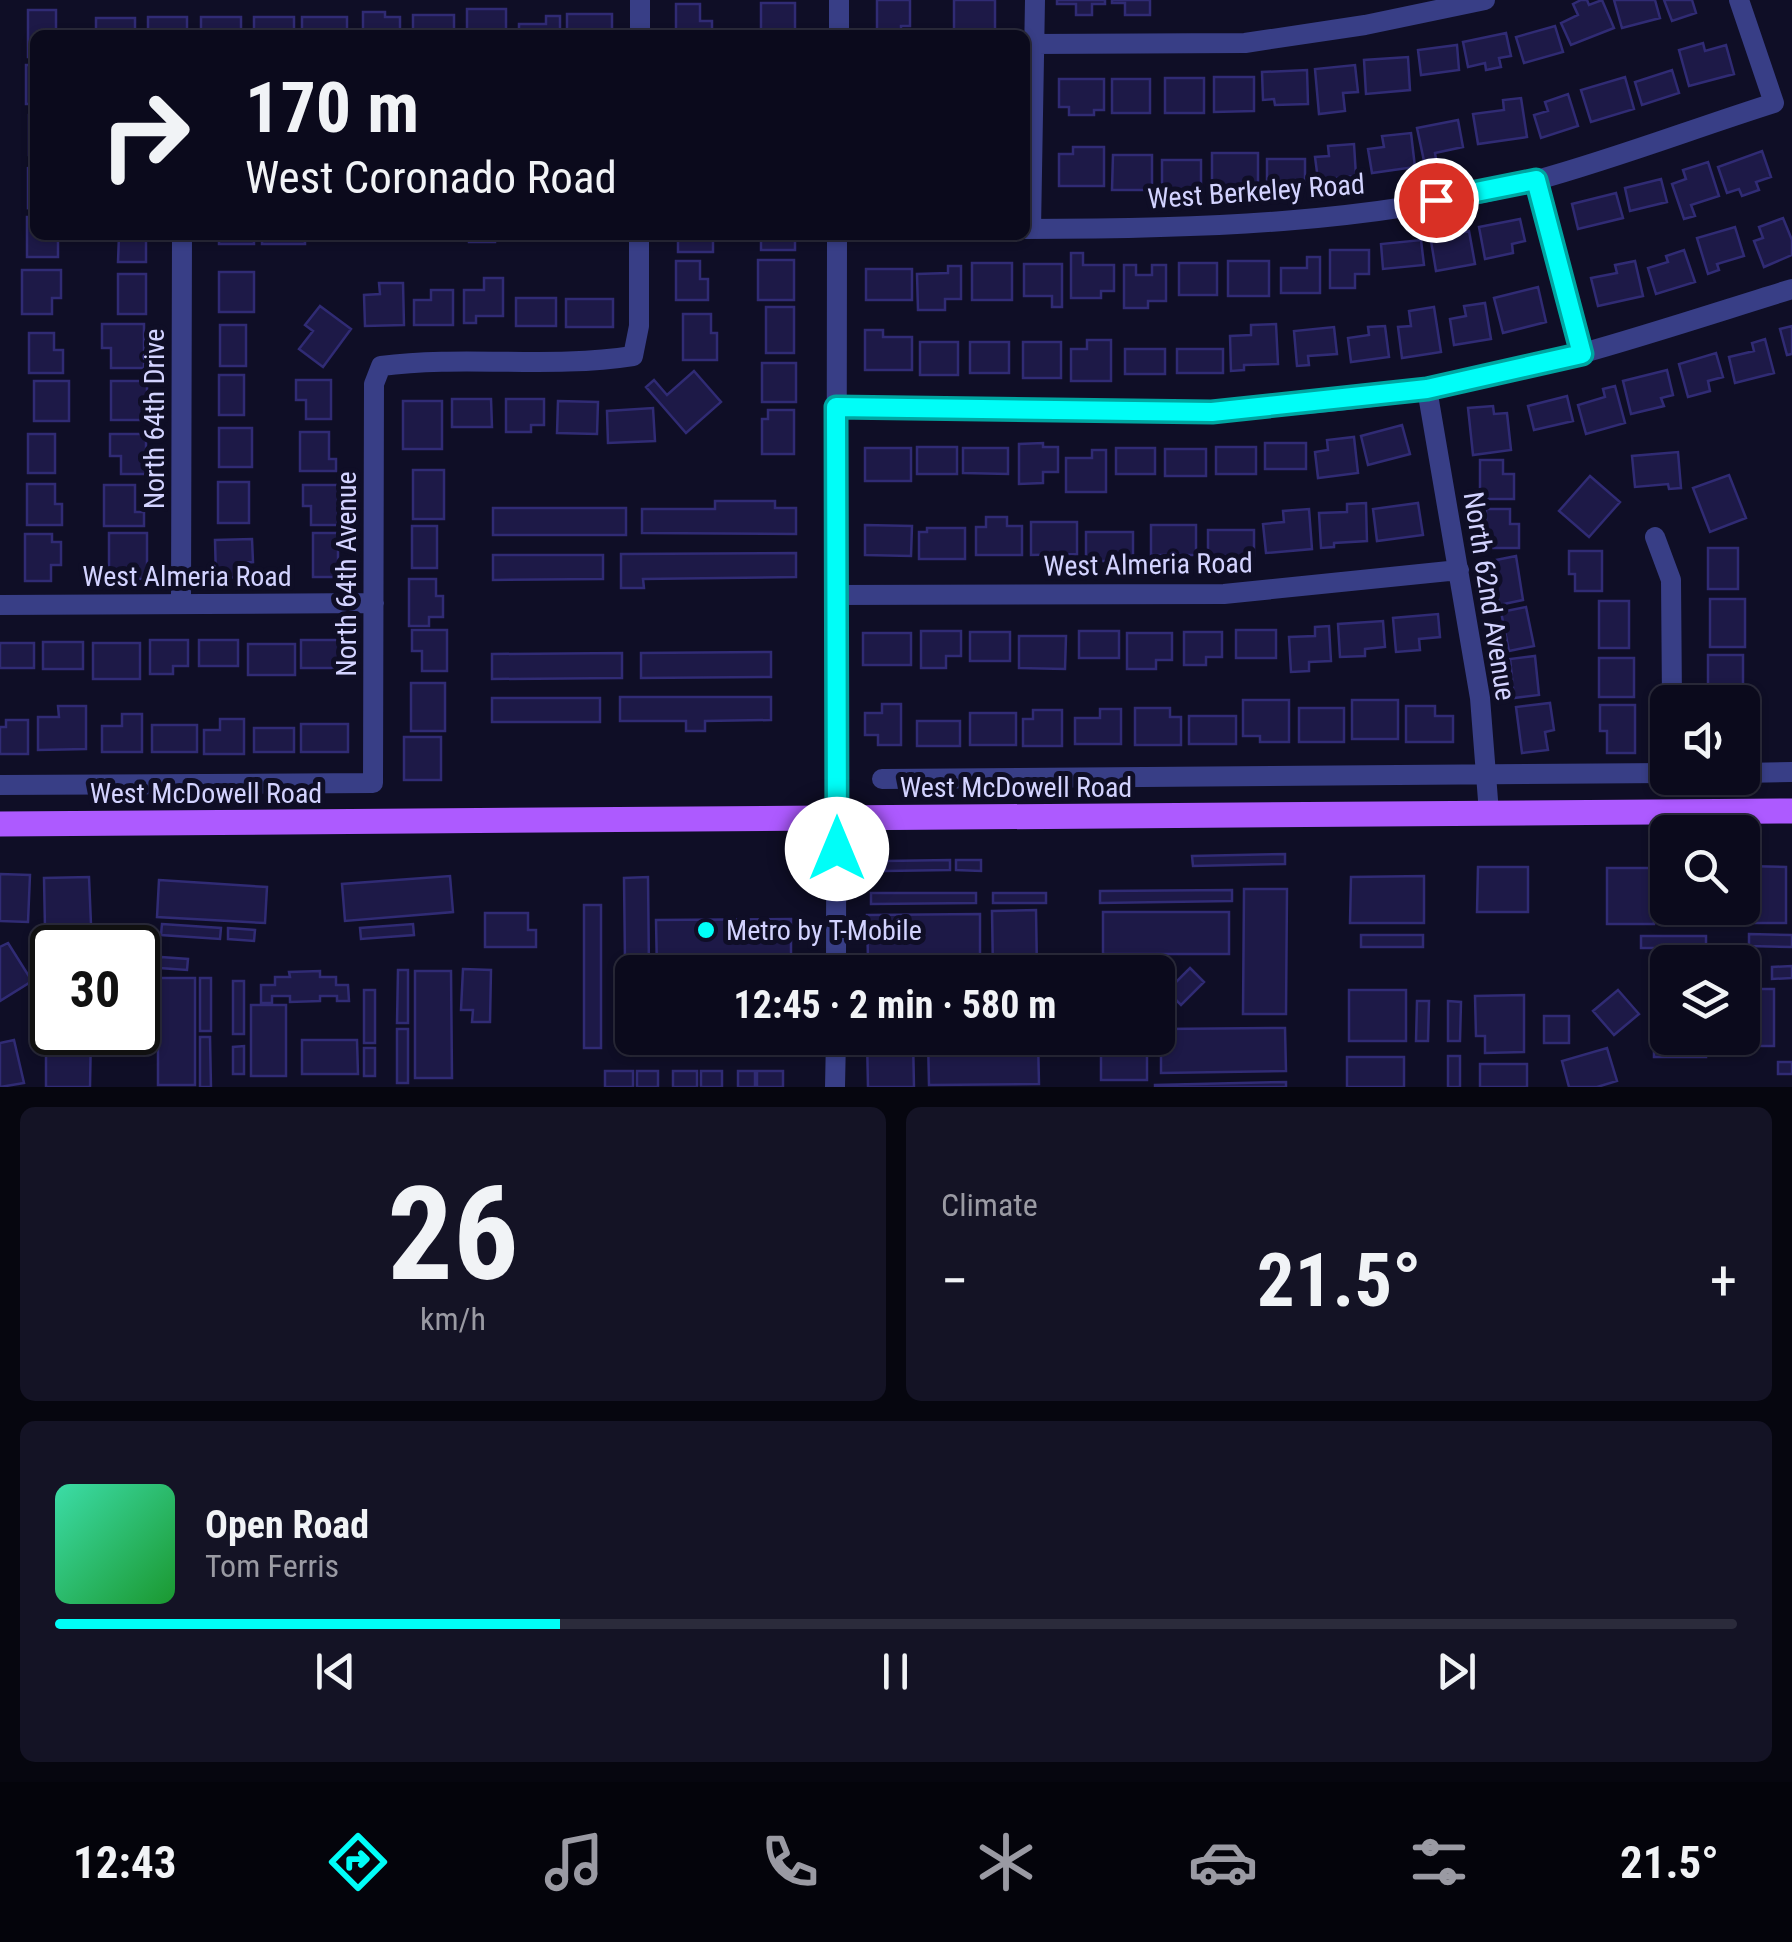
<!DOCTYPE html>
<meta charset="utf-8">
<style>
body{margin:0;font-family:"Roboto Condensed",sans-serif;background:#141325;color:#f1f3f6;height:100vh;display:flex;flex-direction:column;font-size:38px;white-space:nowrap}
*{box-sizing:border-box;margin:0}
p{font-size:32px;color:#9a9aa3}
.icon{flex:none;width:55px;height:55px;fill:none;stroke:currentColor;stroke-width:2;stroke-linecap:round;stroke-linejoin:round}
.map{position:relative;height:1087px;overflow:hidden}
.panel{display:flex;flex-direction:column;gap:20px;padding:20px;background:#06060f;flex:1}
.panel>*{flex:none}
.banner{position:absolute;left:30px;top:30px;width:1000px;height:210px;border-radius:15px;box-shadow:0 2px 8px #0004,0 0 0 2px #2b2b3b;background:#0b0a1c;color:#f1f3f6;overflow:hidden}
.controls{position:absolute;left:1650px;top:685px;display:grid;gap:20px}
.controls a{display:grid;place-items:center;width:110px;height:110px;border-radius:15px;background:#0b0a1c;box-shadow:0 2px 8px #0004,0 0 0 2px #2b2b3b;font-size:50px}
.speed{position:absolute;left:30px;top:925px;display:flex;gap:20px;font-size:50px;font-weight:700;text-align:center}
.speed>*{display:grid;place-content:center;width:130px;height:130px;border-radius:50%;background:#0b0a1c;box-shadow:0 2px 8px #0004,0 0 0 2px #2b2b3b;line-height:1}
.speed .limit{border:5px solid #111;border-radius:15px;background:#fff;color:#111}
.pin{position:absolute;display:grid;place-items:center;width:85px;height:85px;color:#fff;margin:-42px;border:5px solid #fff;border-radius:50%;box-shadow:0 2px 10px #0007}
.me{position:absolute;width:110px;margin:-55px;rotate:0deg;stroke-linejoin:round;filter:drop-shadow(0 0 8px #0008)}
.turn{display:flex;align-items:center;gap:35px;height:210px;padding:0 50px;font-size:45px}
.turn .icon{width:130px;height:130px;stroke-width:2.5}
.turn b{display:block;font-size:70px;line-height:85px}
.big{font-size:75px;font-weight:700;line-height:1.1}
.panel .widget{flex:1;display:flex;flex-direction:column;justify-content:center;gap:15px;min-width:0;padding:0 35px;border-radius:15px;background:#141325}
.panel .dial{align-items:center;gap:0}
.dial b{font-size:130px;line-height:1}
.song{display:flex;align-items:center;gap:30px}
.cover{width:120px;height:120px;border-radius:15px;background:linear-gradient(135deg,hsl(160 70% 55%),hsl(130 70% 35%))}
.played{height:10px;border-radius:5px;background:linear-gradient(90deg,#00fef8 30%,#2b2b3b 30%)}
.keys{display:flex;justify-content:space-around;direction:ltr}
.heat{display:flex;justify-content:space-between;align-items:center;font-size:55px;direction:ltr}
.panel .tiles{flex:1;display:grid;gap:20px;grid-template-columns:1fr 1fr}
.widget:last-child{grid-column:span 2}
.trip{position:absolute;left:615px;top:955px;width:560px;height:100px;border-radius:15px;background:#0b0a1c;box-shadow:0 2px 8px #0004,0 0 0 2px #2b2b3b;font-weight:700;line-height:100px;text-align:center}
.dock{display:flex;height:160px;justify-content:space-around;align-items:center;background:#04040b;color:#9a9aa3}
.dock .icon{width:70px;height:70px}
.dock .current{color:#00fef8}
.dock b{font-size:45px;color:#f1f3f6}
.map>svg:first-child{display:block}
.building{fill:#1d1947;stroke:#302b74;stroke-width:2.5}
.lines{fill:none;stroke-linecap:round;stroke-linejoin:round}
.minor{stroke:#383e86;stroke-width:20}
.major{stroke:#ad5aff;stroke-width:25}
.route-casing{stroke:#00a5a1;stroke-width:25}
.route{stroke:#00fef8;stroke-width:18}
.poi-dot{fill:#00fef8;stroke:#0f0e26;stroke-width:4}
.labels{text-anchor:middle;stroke-width:10;stroke-linejoin:round;paint-order:stroke}
.street-label{font-size:28px;fill:#d3d3ff;stroke:#0f0e26}
.poi-label{font-size:28px;fill:#d3d3ff;stroke:#0f0e26;text-anchor:start}
</style>
<div class="map">
<svg width="1792" height="1087" viewBox="0 0 1792 1087">
<rect width="100%" height="100%" fill="#0f0e26"/>
<path class="building" d="M877 0H910V26H901V35H877Z
M954 0H995V35H954Z
M1057 0H1105V4H1092V15H1076V4H1057Z
M1112 0H1150V15H1125V3H1112Z
M1581 0H1587L1589 5 1602 0 1614 28 1571 45 1561 23 1578 15 1573 4Z
M1614 0H1655L1660 18 1622 28Z
M1664 0H1692L1696 13 1672 21Z
M761 3H795V35H761Z
M676 4H700V21H712V35H676Z
M467 9H506V35H467Z
M28 10H56V35H35V57H28Z
M363 12H385V17H400V35H363Z
M567 14H612V35H567Z
M413 15H454V35H413Z
M546 16H560V35H519V24H546Z
M148 17H187V35H148Z
M201 17H241V35H201Z
M254 17H294V35H254Z
M302 17H347V35H302Z
M96 18H135V35H96Z
M1555 26 1563 52 1524 63 1516 37Z
M1506 33 1511 56 1499 58 1501 67 1486 70 1485 63 1468 67 1463 42Z
M1703 43 1705 51 1726 45 1734 74 1689 86 1679 50Z
M1457 45 1459 70 1421 75 1418 50Z
M1408 57 1410 90 1366 94 1364 60Z
M26 65H35V104H26Z
M1355 65 1358 92 1343 93 1345 111 1319 114 1315 69Z
M1307 70 1308 104 1275 105 1274 99 1263 100 1262 72Z
M1672 70 1679 93 1642 105 1635 82Z
M1214 77H1254V111L1214 112Z
M1625 77 1634 109 1591 122 1581 90Z
M1165 78H1204V113H1165Z
M1059 79H1104V110H1094V115H1069V107H1059Z
M1112 79H1150V113H1112Z
M1568 94 1578 126 1541 138 1534 115 1548 111 1545 102Z
M1521 98 1527 137 1478 144 1473 114 1504 110 1503 100Z
M29 115H35V155H29Z
M1458 120 1463 147 1435 153 1436 159 1424 161 1417 128Z
M1411 133 1415 167 1372 173 1368 149 1384 147 1382 136Z
M1354 144 1356 176 1318 180 1315 157 1329 156 1328 146Z
M1073 147H1104V186H1059V154H1073Z
M1762 151 1771 177 1756 182 1759 190 1742 196 1739 189 1727 193 1718 167Z
M1212 153H1258V188H1212Z
M1113 155H1152V190H1112Z
M1267 159H1305V184H1267Z
M1162 160H1201V190H1162Z
M1708 162 1719 196 1691 205 1695 216 1684 219 1672 184 1686 179 1683 170Z
M35 167V207L28 208V168Z
M1661 179 1667 202 1630 211 1625 188Z
M1616 193 1623 218 1578 229 1572 204Z
M27 217H35V235H58V257H27Z
M1783 218 1792 240V255L1764 267 1754 241 1763 238 1759 227Z
M1520 219 1525 241 1512 244 1513 253 1485 259 1479 227Z
M1448 220 1450 235 1469 231 1475 264 1436 271 1428 223Z
M1735 227 1744 256 1717 264 1719 270 1708 274 1697 238Z
M119 235H146V262H118Z
M210 235H254V244H219V237Z
M262 235H305V244H262Z
M469 235H495V242H469Z
M568 235H613V239H568Z
M686 235H713V252H678V240H686Z
M761 235H795V250H761Z
M1421 240 1424 265 1383 269 1381 244Z
M1330 250H1369V274H1355V288H1330Z
M1684 250 1695 282 1656 294 1648 268 1668 262 1666 256Z
M1071 253H1083V265H1114V291H1101V298H1071Z
M1307 257H1320V293H1281V268H1307Z
M758 260H794V300H758Z
M676 261H700V279H708V300H676Z
M1228 261H1269V296H1228Z
M1635 261 1643 296 1598 306 1591 278 1617 273 1615 265Z
M972 263H1012V300H972Z
M1179 263H1217V295H1179Z
M1024 264H1062V307H1052V296H1024Z
M1124 265H1136V275H1152V265H1166V301H1148V308H1124Z
M948 266H961V299H945V310H918L917 274 948 273Z
M866 269H912V300H866Z
M22 270H61V298H52V314H22Z
M219 272H254V312H219Z
M118 274H146V314H118Z
M484 278H503V316H476V323H464V290H484Z
M379 283H403L404 325 365 326 364 295 380 294Z
M1538 287 1546 322 1503 333 1494 298Z
M431 290H453V325H414V300H431Z
M516 298H556V326H516Z
M566 299H613V327H566Z
M1485 303 1491 339 1454 345 1450 319 1466 316 1464 306Z
M320 306 351 329 323 367 299 349 313 331 305 325Z
M766 307H794V353H766Z
M1434 307 1441 352 1402 358 1398 327 1411 326 1409 311Z
M683 314H711V333H717V360H683Z
M102 324H144V368H111V348H102Z
M1276 324 1278 364 1244 365V370L1231 371 1230 336 1251 335V325Z
M220 325H246V366H220Z
M1385 326 1389 357 1351 362 1348 338 1369 335 1368 327Z
M1792 326V354L1787 355 1780 329Z
M1334 327 1337 354 1308 356 1309 365 1297 366 1294 331Z
M865 330H883V337H912V370H865Z
M29 333H54V350H63V373H29Z
M1765 339 1774 373 1735 383 1729 357 1754 351 1752 343Z
M1087 340H1111V381H1071V349H1087Z
M920 342H958V375H920Z
M970 342H1009V373H970Z
M1023 342H1061V378H1023Z
M1125 349H1165V374H1125Z
M1177 349H1223V373H1177Z
M1716 353 1723 377 1708 381 1710 391 1688 397 1679 364Z
M762 363H796V402H762Z
M1667 370 1673 395 1661 398 1664 406 1631 414 1623 381Z
M694 371 721 402 686 433 646 387 654 380 667 395Z
M219 375H244V415H219Z
M296 380H331V419H306V400H296Z
M34 381H69V421H34Z
M111 381H147V420H111Z
M1615 386 1625 423 1586 434 1578 405 1605 397 1603 389Z
M1567 396 1573 421 1534 430 1528 406Z
M452 399H491L492 427H452Z
M506 399H544V425H531V432H506Z
M403 401H442V449H403Z
M558 401 598 402 597 434 557 433Z
M1493 406 1494 414 1507 413 1511 450 1473 455 1468 408Z
M653 408 655 441 608 443 607 411Z
M768 410H794V454H762V419H768Z
M1402 425 1410 454 1368 465 1361 436Z
M219 428H252V467H219Z
M300 432H329V459H336V471H300Z
M28 434H55V473H28Z
M110 434H146V474H121V456H110Z
M1354 437 1358 473 1318 478 1315 452 1328 450 1327 440Z
M1043 443V447H1058V472H1043V483L1019 484V444Z
M1265 443H1306V469H1265Z
M917 447H957V474H917Z
M1216 447H1256V474H1216Z
M865 448H911V481H865Z
M963 448H1008V474L963 473Z
M1116 448H1155V474H1116Z
M1165 449H1206V476H1165Z
M1092 450H1106V492H1066V458H1092Z
M1678 452 1681 488 1669 489 1668 484 1635 487 1632 456Z
M1480 460H1503V474H1514V499H1480Z
M413 470H444V519H413Z
M1729 475 1746 518 1710 532 1693 488Z
M1590 476 1620 502 1589 537 1559 511Z
M218 482H249V523H218Z
M27 484H55V504H62V525H27Z
M104 485H135V512H144V526H104Z
M303 485H338V525H311V506H303Z
M715 501H775V508H796V534L642 533V509H715Z
M1366 503 1367 541 1334 543V547L1321 548 1319 513 1347 512V504Z
M1418 503 1423 535 1377 541 1373 509Z
M493 508H626V535H493Z
M1309 509 1312 549 1266 553 1263 524 1284 522 1283 511Z
M1486 509H1510V524H1519V548H1486Z
M986 517H1007V526H1022V555H976V527H986Z
M1031 522H1077V554L1031 555Z
M865 525 912 526 911 556 865 555Z
M1151 525H1196V555H1151Z
M412 526H437V568H412Z
M927 528H965V559H919V532H927Z
M1208 530H1254V556H1208Z
M1086 532H1133V561H1086Z
M109 533H147V579H109Z
M313 533H338V577H313Z
M25 534H52V542H61V565H51V581H25Z
M252 539 253 562 243 563V577L216 578 215 540Z
M1708 548H1738V589H1708Z
M1569 551H1602V591H1575V574H1569Z
M796 553V577L643 579 644 588H621V554Z
M493 555H603V579L493 580Z
M1516 556 1523 600 1499 605 1491 561Z
M409 579H436V596H443V617H429V626H409Z
M1710 599H1745V647H1710Z
M1599 601H1629V648H1599Z
M1526 607 1534 646 1509 651 1501 612Z
M1438 614 1440 637 1419 639 1420 650 1396 652 1393 618Z
M1383 621 1385 647 1365 649V656L1340 657 1338 624Z
M1329 626 1331 661 1309 662V671L1291 672 1289 637 1315 636V627Z
M412 630H447V671H422V651H412Z
M1236 630H1276V658H1236Z
M921 631H961V656H946V668H921Z
M1079 631H1119V658H1079Z
M970 632H1010V661H970Z
M1184 632H1222V657H1206V665H1184Z
M863 633H911V665H863Z
M1127 633H1172V660H1156V669H1127Z
M1019 636H1066L1065 669 1019 668Z
M150 640H188V666H173V674H150Z
M199 640H238V666H199Z
M301 640H346V668H301Z
M43 642H83V669H43Z
M0 643H34V668H0Z
M93 643H140V679H93Z
M248 644H295V675H248Z
M771 652V677L641 678V653Z
M622 653V678L492 679V654Z
M1708 655H1743V697H1708Z
M1535 656 1539 695 1514 698 1510 659Z
M1599 658H1634V697H1599Z
M411 683H445V731H411Z
M620 697H771V720L705 721V731H686V721H620Z
M492 698H600V722H492Z
M1243 700H1289V742H1260V736H1243Z
M1352 700H1398V739H1352Z
M1550 703 1554 730 1545 732 1548 750 1522 753 1516 707Z
M882 704H901V745H878V735H865V713H882Z
M1600 705H1635V753H1607V731H1600Z
M58 706H86V749L38 750V717H59Z
M1406 706H1435V716H1453V742H1406Z
M1135 708H1170V717H1181V745H1135Z
M1299 708H1344V742H1299Z
M1100 709H1121V744H1075V718H1100Z
M1033 710H1062V746H1023V719H1033Z
M970 713H1016V745H970Z
M122 714H142V752H102V726H122Z
M1189 716H1236V744H1189Z
M220 719H244V754H204V730H220Z
M6 720H28V754H0V727H6Z
M917 721H960V746H917Z
M301 724H348V752H301Z
M152 725H197V752H152Z
M254 728H294V752H254Z
M404 737H441V780H404Z
M1285 854V864L1193 866 1192 856Z
M950 860V870L885 871V861Z
M956 860H981V871L956 870Z
M1742 866 1786 867V923H1736V908H1742Z
M1478 867H1528V912H1477Z
M1607 868H1654V924H1607Z
M0 874 30 875 28 922 0 921Z
M450 876 453 912 345 921 342 884Z
M1424 876V923H1350L1351 877Z
M89 877 92 948H52V980H46L44 878Z
M648 877 649 972H632V1038H800V1047H626L624 878Z
M159 880 267 887 265 923 157 917Z
M1244 889H1287L1286 1014H1243Z
M1232 890V901L1100 903V891Z
M871 893H976V903L871 904Z
M993 893H1046V903H993Z
M584 905H601V1048H584Z
M1668 908H1719V924H1668Z
M1036 910 1037 972H993L992 911Z
M1103 912H1229V954H1103Z
M485 913H528V930H536V947H485Z
M980 914V959L868 960 867 915Z
M791 919V972H657L656 920Z
M162 924 221 928 220 939 161 935Z
M413 924 414 935 361 939 360 928Z
M228 928 255 930 254 941 228 939Z
M1749 934 1792 935V947L1749 946Z
M1361 935H1423V947H1361Z
M1641 936H1706V948H1641Z
M8 943 32 981 0 1001V947Z
M161 957 188 959 187 970 160 968Z
M1792 966V978L1772 979V967Z
M1101 968H1147V972H1101Z
M1190 968 1204 982 1181 1005 1167 991Z
M463 969 491 970 490 1022H472L473 1010H461Z
M398 970H408V1023H397Z
M320 971V977H336V985H348L349 1001H337V996H320V1001L290 1002V996H272V1003H261V985H275V977H290L289 972Z
M415 971H451L452 1078H415Z
M158 978H195V1085H158Z
M200 978H211V1031H200Z
M233 981H244V1034H233Z
M1742 989H1774V1046H1723V1038H1742Z
M364 990H375V1043H364Z
M1349 990H1406V1041H1349Z
M1618 990 1639 1014 1614 1035 1593 1011Z
M1524 995V1052L1485 1053V1036H1476L1475 996Z
M1417 1001H1429L1428 1041H1416Z
M1448 1001 1461 1002 1460 1041H1448Z
M251 1005H286V1076H251Z
M46 1006H52V1032H91L90 1087H46Z
M1654 1011H1668V1038H1706V1057H1654Z
M1544 1016H1569V1043H1544Z
M1285 1028 1286 1071 1161 1073V1029Z
M397 1029H408V1083H397Z
M200 1037H210L211 1087H200Z
M867 1038H913L914 1087H868Z
M1038 1038 1039 1084 929 1085 928 1039Z
M1101 1038H1147V1080H1101Z
M14 1040 24 1083 0 1087V1043Z
M302 1040H357L358 1074H302Z
M244 1046V1074H233V1047Z
M364 1048H375V1076H364Z
M1607 1048 1617 1081 1597 1087H1569L1562 1061Z
M1448 1056H1460V1087H1448Z
M1347 1057H1404V1087H1347Z
M1778 1062H1792V1074H1778Z
M1480 1064H1527V1087H1480Z
M605 1071H633V1087H605Z
M637 1071H658V1087H637Z
M673 1071H697V1087H673Z
M701 1071H722V1087H701Z
M738 1071H755V1087H738Z
M757 1071H783V1087H757Z
M1286 1082V1087H1155V1085Z"/>
<g class="lines">
<path class="minor" d="M640 35V0
M839 35V0
M1034 44 1245 43 1365 25 1485 0
M1536 180 1582 354
M1025 229C1196 229 1371 224 1537 180 1617 158 1695 128 1774 103L1739 0
M1031 229 1035 0
M1427 389 1480 698 1489 813
M836 407C1033 410 1232 422 1427 389 1551 368 1672 326 1792 289
M1655 537 1671 580 1672 702
M836 595 1224 594 1459 570
M181 603 182 235
M0 605 374 603
M1742 773 1792 772
M882 779 1668 773
M0 785 373 783 374 384 381 366C465 355 550 369 633 356L639 326V235
M836 972 837 235
M835 1087 836 1038"/>
<path class="major" d="M0 824 1792 811"/>
</g>
<g class="lines">
<g class="route-casing">
<path id="route" d="M837 849 836 407 1212 412 1427 389 1582 354 1536 180 1436 200"/>
</g>
<use href="#route" class="route"/>
</g>
<circle class="poi-dot" cx="706" cy="930" r="10"/>
<g class="labels">
<g class="street-label">
<text transform="translate(1256 191) rotate(-4)" y="10">West Berkeley Road</text>
<text transform="translate(154 419) rotate(-90)" y="10">North 64th Drive</text>
<text transform="translate(1148 564) rotate(-1)" y="10">West Almeria Road</text>
<text transform="translate(346 574) rotate(-90)" y="10">North 64th Avenue</text>
<text x="187" y="586">West Almeria Road</text>
<text transform="translate(1490 596) rotate(81)" y="10">North 62nd Avenue</text>
<text x="1016" y="797">West McDowell Road</text>
<text x="206" y="803">West McDowell Road</text>
</g>
<g class="poi-label">
<text x="726" y="940">Metro by T-Mobile</text>
</g>
</g>
</svg>
<div class="controls">
<a><svg class="icon" aria-label="sound" viewBox="0 0 24 24"><path d="M4 9h4l5-4v14l-5-4H4zM17 9q2 3 0 6"/></svg></a>
<a><svg class="icon" aria-label="search" viewBox="0 0 24 24"><circle cx="10" cy="10" r="6"/><path d="M15 15l6 6"/></svg></a>
<a><svg class="icon" aria-label="layers" viewBox="0 0 24 24"><path d="M12 4l9 5-9 5-9-5zM3 14l9 5 9-5"/></svg></a>
</div>
<div class="speed"><div class="limit">30</div></div>
<div class="pin" style="left:1436px;top:200px;background:#d93025"><svg class="icon" aria-label="arrive" viewBox="0 0 24 24"><path d="M6 21V4h12l-3 4 3 4H6"/></svg></div>
<svg class="me" style="left:837px;top:849px" viewBox="-20 -20 40 40"><circle r="19" fill="#fff"/><path d="M0-13L10 11 0 6-10 11z" fill="#00fef8"/></svg>
<div class="trip">12:45 · 2 min · 580 m</div>
<div class="banner">
<div class="turn"><svg class="icon" aria-label="right" viewBox="0 0 24 24"><path d="M7 20v-9h11M14 6l5 5-5 5"/></svg><div><b>170 m</b>West Coronado Road</div></div>
</div>
</div>
<section class="panel">
<div class="tiles">
<div class="widget dial"><b>26</b><p>km/h</p></div>
<div class="widget"><p>Climate</p>
<div class="heat"><a>−</a><b class="big">21.5°</b><a>+</a></div>
</div>
<div class="widget">
<div class="song"><i class="cover"></i><div><b>Open Road</b><p>Tom Ferris</p></div></div>
<div class="played"></div>
<div class="keys"><svg class="icon" aria-label="previous" viewBox="0 0 24 24"><path d="M18 5L8 12l10 7zM5 5v14"/></svg><svg class="icon" aria-label="pause" viewBox="0 0 24 24"><path d="M8 5v14M16 5v14"/></svg><svg class="icon" aria-label="next" viewBox="0 0 24 24"><path d="M6 5l10 7-10 7zM19 5v14"/></svg></div>
</div>
</div>
</section>
<nav class="dock">
<b>12:43</b>
<svg class="icon current" aria-label="directions" viewBox="0 0 24 24"><path d="M12 3l9 9-9 9-9-9zM9 14v-3h6M13 9l2 2-2 2"/></svg>
<svg class="icon" aria-label="music" viewBox="0 0 24 24"><path d="M9 18V5l10-2v13"/><circle cx="6" cy="18" r="3"/><circle cx="16" cy="16" r="3"/></svg>
<svg class="icon" aria-label="phone" viewBox="0 0 24 24"><path d="M5 4h4l2 5-3 2q2 4 5 5l2-3 5 2v4C11 20 4 13 5 4z"/></svg>
<svg class="icon" aria-label="climate" viewBox="0 0 24 24"><path d="M12 3v18M4 7l16 10M4 17L20 7"/></svg>
<svg class="icon" aria-label="car" viewBox="0 0 24 24"><path d="M5 17H2v-5l4-1 3-4h7l3 4 3 1v5h-3M9 17h6M6 11h13"/><circle cx="7" cy="17" r="2"/><circle cx="17" cy="17" r="2"/></svg>
<svg class="icon" aria-label="filters" viewBox="0 0 24 24"><path d="M4 7h16M4 17h16"/><circle cx="9" cy="7" r="2"/><circle cx="15" cy="17" r="2"/></svg>
<b>21.5°</b>
</nav>
